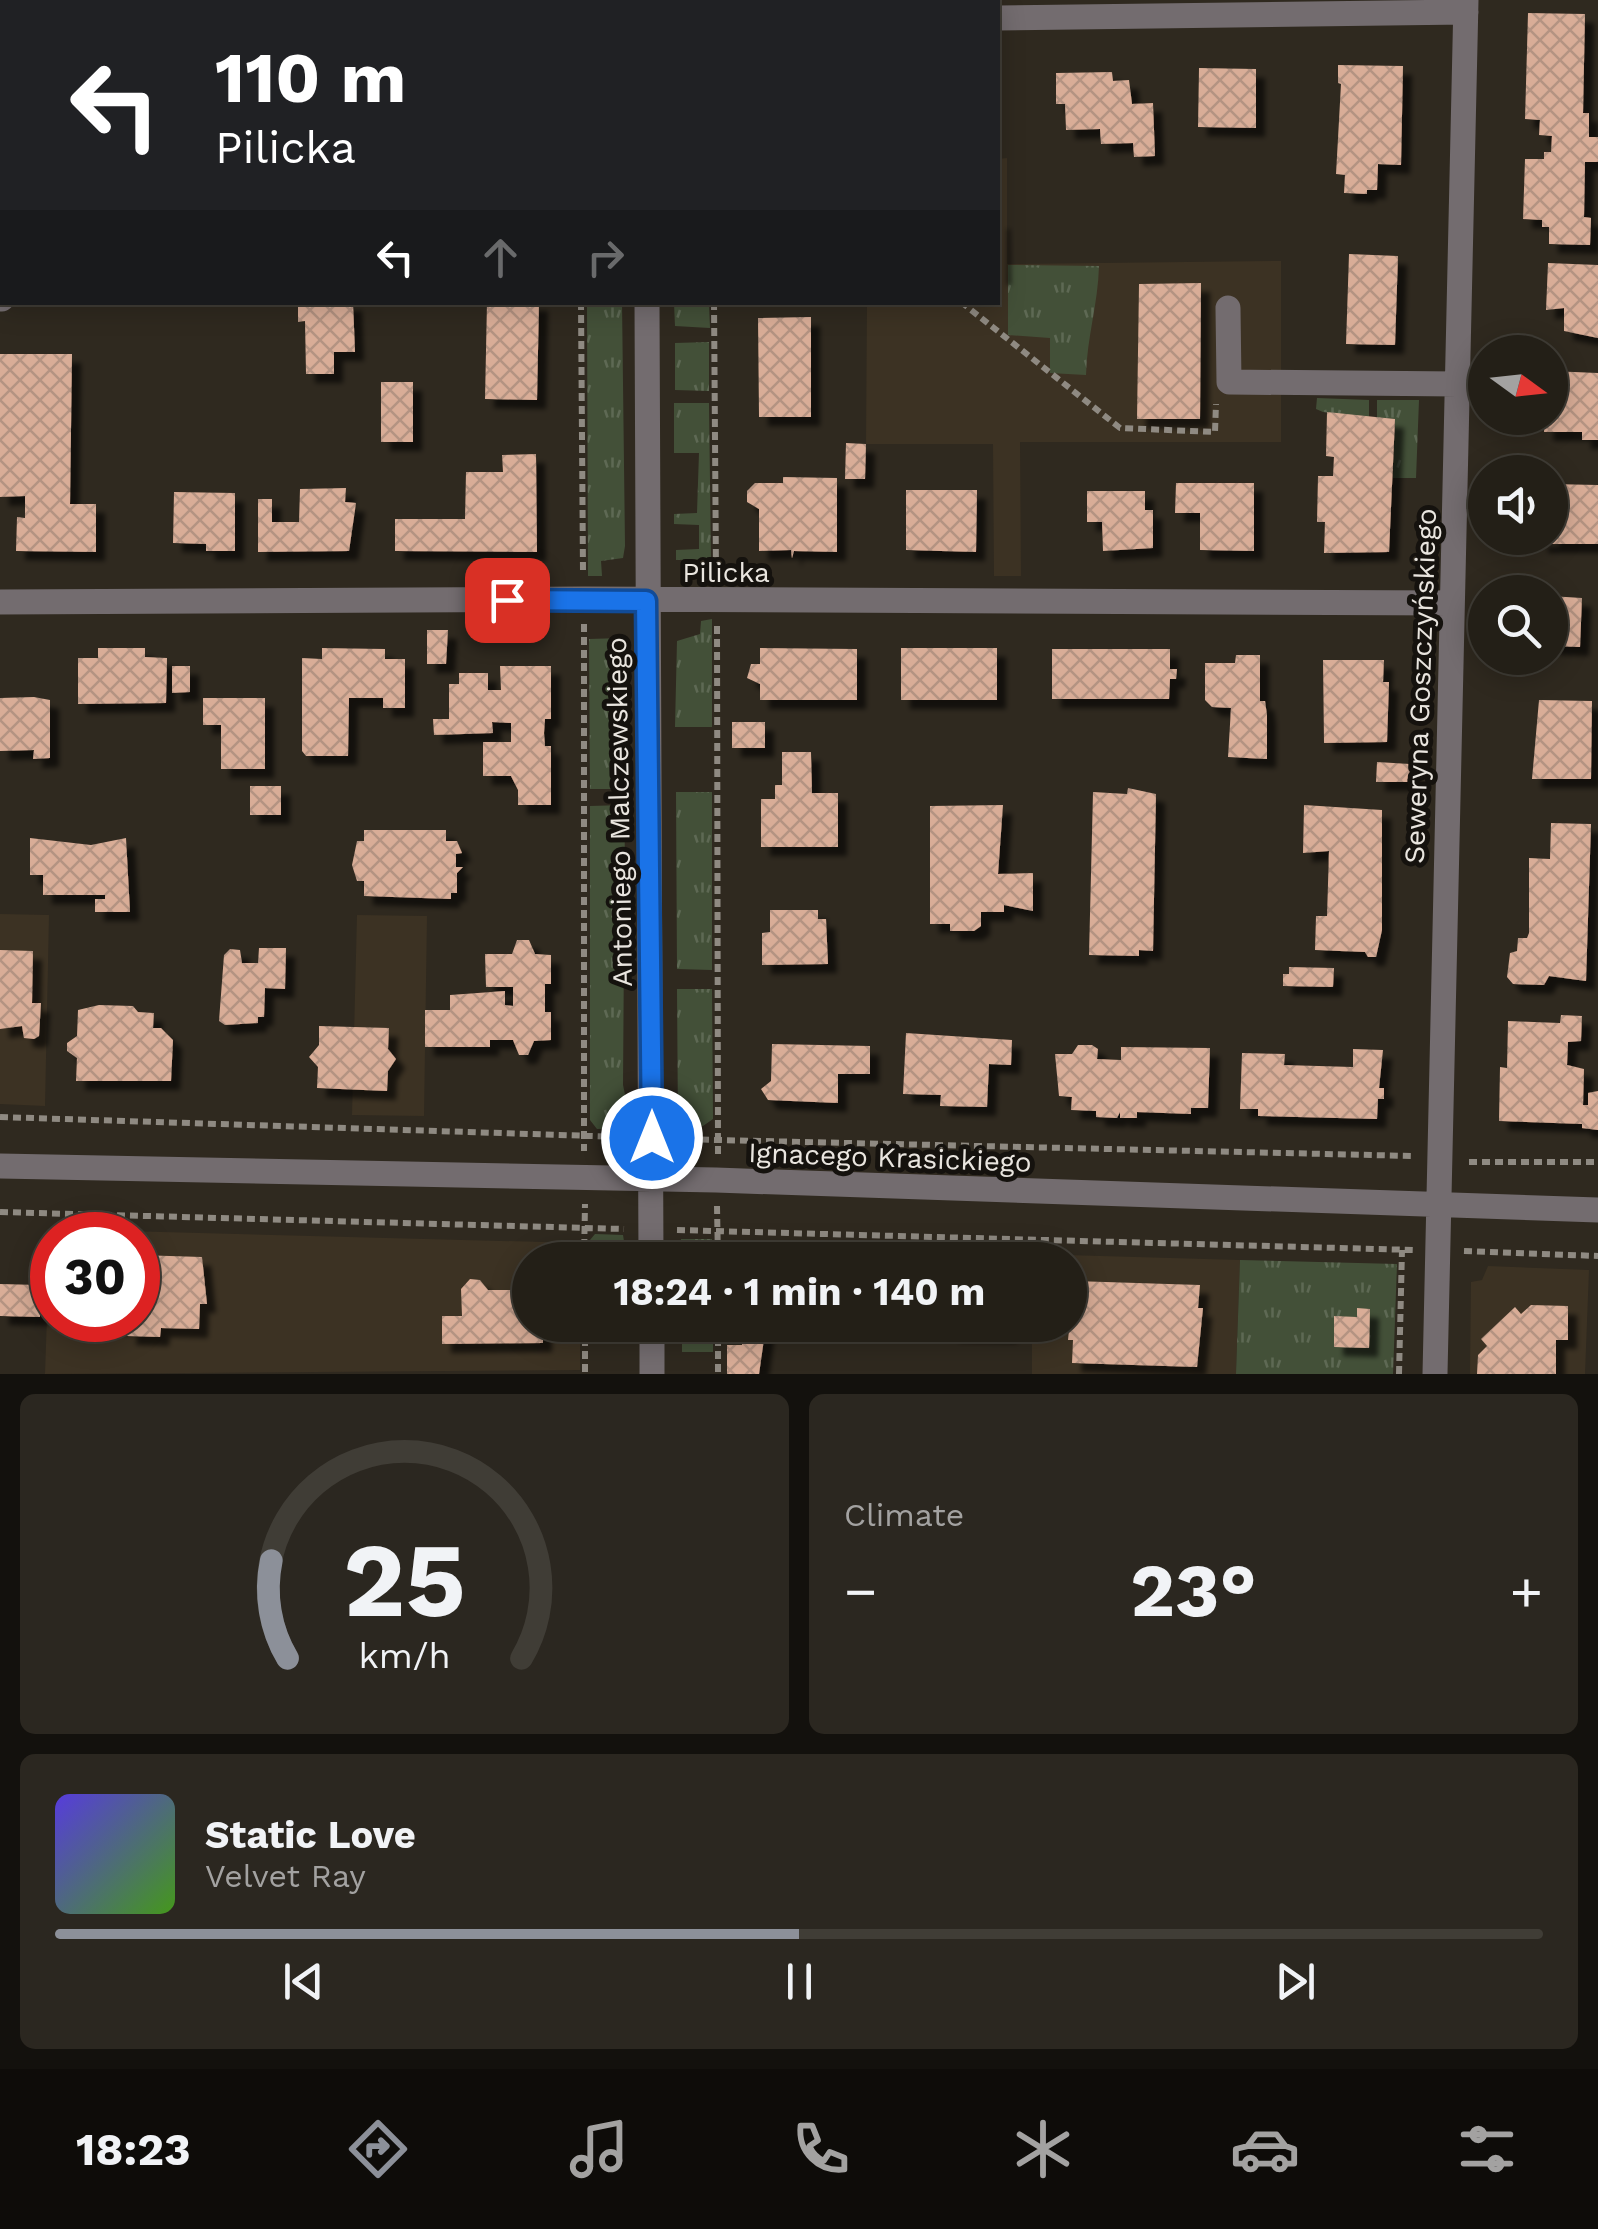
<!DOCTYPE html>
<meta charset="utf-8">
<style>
body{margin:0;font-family:"Work Sans",sans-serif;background:#2b2720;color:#f1f3f6;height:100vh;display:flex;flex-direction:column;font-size:38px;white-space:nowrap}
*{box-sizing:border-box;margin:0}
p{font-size:32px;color:#a3a2a1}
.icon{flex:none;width:55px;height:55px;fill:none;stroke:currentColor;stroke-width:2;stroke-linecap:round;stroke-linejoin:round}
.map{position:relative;height:1374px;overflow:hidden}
.side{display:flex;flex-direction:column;gap:20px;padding:20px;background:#13110d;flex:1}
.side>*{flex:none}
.top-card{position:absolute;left:0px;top:0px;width:1000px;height:305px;box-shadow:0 5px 25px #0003,0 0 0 2px #403d36;background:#202124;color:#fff;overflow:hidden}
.needle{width:65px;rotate:105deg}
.controls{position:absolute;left:1468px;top:335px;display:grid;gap:20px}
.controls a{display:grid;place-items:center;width:100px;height:100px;border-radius:50%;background:#231f17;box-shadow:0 5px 25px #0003,0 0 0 2px #403d36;font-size:50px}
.speed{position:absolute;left:30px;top:1212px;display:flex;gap:20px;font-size:50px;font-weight:700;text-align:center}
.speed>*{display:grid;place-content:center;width:130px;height:130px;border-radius:50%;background:#231f17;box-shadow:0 5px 25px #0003,0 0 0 2px #403d36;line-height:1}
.speed .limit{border:15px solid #d22;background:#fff;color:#111}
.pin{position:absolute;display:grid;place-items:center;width:85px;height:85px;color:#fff;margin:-42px;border-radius:20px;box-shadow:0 5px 15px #0006}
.me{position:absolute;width:110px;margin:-55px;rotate:0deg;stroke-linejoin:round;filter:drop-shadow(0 0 8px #0008)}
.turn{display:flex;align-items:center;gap:35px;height:210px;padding:0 50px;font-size:45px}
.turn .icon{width:130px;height:130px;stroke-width:2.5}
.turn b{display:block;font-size:70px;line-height:85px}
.lanes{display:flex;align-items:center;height:95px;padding:0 50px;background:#0003;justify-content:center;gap:50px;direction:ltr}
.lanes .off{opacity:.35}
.big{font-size:75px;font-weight:700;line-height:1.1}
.side .card{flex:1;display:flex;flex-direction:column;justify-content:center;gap:15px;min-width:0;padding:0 35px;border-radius:15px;background:#2b2720}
.side .dial{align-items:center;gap:0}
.dial svg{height:260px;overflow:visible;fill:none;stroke:#403d36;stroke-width:7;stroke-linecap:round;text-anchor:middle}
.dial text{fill:#f1f3f6;stroke:none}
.song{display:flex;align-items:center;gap:30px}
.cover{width:120px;height:120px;border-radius:15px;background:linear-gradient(135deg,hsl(250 70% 55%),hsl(100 70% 35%))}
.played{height:10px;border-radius:5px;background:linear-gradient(90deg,#8c9099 50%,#403d36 50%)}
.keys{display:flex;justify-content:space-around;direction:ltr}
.heat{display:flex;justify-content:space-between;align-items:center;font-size:55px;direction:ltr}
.side .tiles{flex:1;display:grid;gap:20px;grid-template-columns:1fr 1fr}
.card:last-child{grid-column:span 2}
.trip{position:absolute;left:512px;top:1242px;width:575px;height:100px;border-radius:50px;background:#231f17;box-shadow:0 5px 25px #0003,0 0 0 2px #403d36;font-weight:700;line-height:100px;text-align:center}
.tabs{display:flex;height:160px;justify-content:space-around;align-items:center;background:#0e0c09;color:#a3a2a1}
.tabs .icon{width:70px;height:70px}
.tabs .selected{color:#8c9099}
.tabs b{font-size:45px;color:#f1f3f6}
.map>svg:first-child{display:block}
.built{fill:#3c3223;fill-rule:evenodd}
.grass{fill:url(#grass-tufts)}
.building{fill:url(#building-cross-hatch);filter:url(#shadow)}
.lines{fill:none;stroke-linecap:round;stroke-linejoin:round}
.path{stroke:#8f8a82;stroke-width:6;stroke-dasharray:8 5;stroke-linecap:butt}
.minor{stroke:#736c6f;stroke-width:25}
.route-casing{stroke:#114b97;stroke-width:25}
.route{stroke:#1a73e8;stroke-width:18}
.labels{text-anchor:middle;stroke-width:10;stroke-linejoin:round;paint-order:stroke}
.street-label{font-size:28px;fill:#e9e5df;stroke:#15120e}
</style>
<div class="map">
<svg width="1598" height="1374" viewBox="0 0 1598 1374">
<defs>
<pattern id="grass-tufts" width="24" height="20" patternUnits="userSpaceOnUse" patternTransform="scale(2.5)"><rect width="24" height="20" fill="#435038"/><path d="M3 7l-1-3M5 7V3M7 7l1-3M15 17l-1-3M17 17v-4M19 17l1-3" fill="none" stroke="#5e6954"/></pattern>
<pattern id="building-cross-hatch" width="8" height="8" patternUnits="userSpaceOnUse" patternTransform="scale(2.5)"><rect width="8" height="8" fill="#d9ad97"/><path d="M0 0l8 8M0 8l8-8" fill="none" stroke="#b49382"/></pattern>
<filter id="shadow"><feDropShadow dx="9" dy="9" stdDeviation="2.5" flood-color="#0009"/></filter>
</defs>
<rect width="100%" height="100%" fill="#2f291f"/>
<path class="built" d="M1007 158V264L1281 261V442H1020L1021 576H994L993 444H866L867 303 998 302V159Z
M0 914 49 915 45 1106 0 1104Z
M357 915 427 916 424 1116 352 1115Z
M50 1229 580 1243V1260H530V1325H580V1370L45 1374ZM52 1235H138V1320H52Z
M1032 1254 1240 1260 1236 1374H1032V1325H1070V1260H1032Z
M1488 1266 1589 1270 1585 1374H1470L1471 1282 1482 1280Z"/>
<path class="grass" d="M1008 265 1099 266C1098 304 1087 337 1086 375L1050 373V338L1008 335Z
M587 303H622L625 546 623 558 601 561 602 576H588Z
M674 303H709L710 328 675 326Z
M709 342V391L675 390V343Z
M1317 398 1369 400V418L1323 412 1316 409Z
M1377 400H1419L1416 478H1393L1395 419 1377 418Z
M674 403H709L711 559 676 560V550L699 549V525L674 524V514L697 513 699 453H674Z
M712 619V727H675L677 641 700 634 701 621Z
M622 638 625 789H590L589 639Z
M676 792H712V970L677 969Z
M625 805 623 1085 628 1109 624 1128 597 1129 590 1120V806Z
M677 989H712L713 1119 703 1126 678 1124Z
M595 1234 623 1235 627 1260H591L590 1240Z
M681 1239H712V1260H681Z
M1240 1260 1397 1264 1393 1374H1236Z
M682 1325H713V1352H682Z"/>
<path class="building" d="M1528 13 1585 14 1583 113H1589V137H1598V162H1585L1584 217 1591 218 1590 245 1549 244V227H1542V220L1523 219 1525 159H1544V152H1551L1552 136 1539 135 1540 120 1525 119Z
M1338 65 1403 66 1401 165 1378 164 1377 190H1367V194L1344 193 1345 175 1336 174 1341 84 1338 83Z
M1199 68 1256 69V128L1198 127Z
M1112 72 1113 81 1129 80 1132 104 1153 103 1155 156 1134 157 1133 143 1101 144 1100 129 1066 130 1065 104H1056V73Z
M998 220H1001L1002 276H998Z
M1349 254 1398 256 1395 345 1346 344Z
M1548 263 1598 265V338L1564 331V308L1546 310Z
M1201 283 1200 419H1137L1139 284Z
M298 302H353L355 352H334V374H306L305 321 298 322Z
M487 302H539L537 400 485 399Z
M811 317V417H759L758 318Z
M0 354H72L70 504H96V552L16 551 17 517 25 518V496L0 497Z
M1550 371 1598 373V440H1582V432H1544L1545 418H1550Z
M381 382H413V442H381Z
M1327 412 1395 419 1389 552 1324 553 1325 522H1317L1318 476H1333L1334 457 1326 456Z
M846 443 866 444 865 479H845Z
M536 454 537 552 395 551V519H465L466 472H503L502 455Z
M1504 460 1535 461 1534 472H1503Z
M783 477 837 478V552L794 551 792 558 791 550 759 551V509L747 502V491L755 483H783Z
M1176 483H1254V551L1200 550V513H1175Z
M1550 484 1598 485V544H1539V538H1550Z
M346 488 345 502 356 503 349 551 258 552V499H272V522H299L300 489Z
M906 490H977L976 552 906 550Z
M1087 491H1145V510H1153V548L1103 551 1102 522H1087Z
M174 492 235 493V551H206V544L173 543Z
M1550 596 1582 598 1580 647 1550 646Z
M427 630H448L446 664H427Z
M98 648H145V657L167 658 166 703 78 704V658H98Z
M322 648 385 649V659H405V708H383V698H349L348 756H306L302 751V658L322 659Z
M760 648 857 649V700H760V684L747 678 751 664H760Z
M901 648H997V700H901Z
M1052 649H1170V669H1177L1176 679H1170L1169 699H1052Z
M1236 655H1260V701H1265L1267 715V759L1228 757 1231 708 1212 707 1205 700V663H1235Z
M1323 660H1384L1383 682H1389L1387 742 1324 743Z
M172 666H190V692L172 693Z
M500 666H551V719H545L544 733 545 746H551V805H518V790L511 776H483V742H511V723L492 722 493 733 434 735 433 719H449V684H459V673H488V690H501Z
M34 697 50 700V758L33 759 34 750 0 751V698Z
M203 698H265V769H221V725H203Z
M1539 700 1592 701 1591 779H1532Z
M732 722H765V748H732Z
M782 752H811L812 793H838V847H761V799H775V785H782Z
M1377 762 1410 764 1409 782H1376Z
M250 786H281V815H250Z
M1128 788 1156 794 1153 951 1139 950V956L1089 955 1093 792 1127 794Z
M1003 805 998 874 1033 873V911L1004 905V912H981V926L974 931H950V924H930V806Z
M1304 805 1382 810V930L1376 957H1368L1365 952 1315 950 1316 916H1327L1329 851 1303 853Z
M1551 823 1591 824 1586 981 1549 976 1544 985 1513 984 1507 977 1510 953 1517 951 1518 938H1527L1529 933V858L1550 859Z
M364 830H446V841H457L462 853 456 854V867H463L457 873V893H451V899L364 896V881H357L352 865 357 841H364Z
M30 838 91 845 126 838 130 912H95V899H105V895H43V875H30Z
M770 910H818V919H826L828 964 762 965V933L770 932Z
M517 940H529L535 954 551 955V984H545V1012H551V1040L534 1041 528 1055H519L513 1040H490V1047H425V1010H450V995L505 991V1005L513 1006V987H486L485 954H512Z
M259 948H286L285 989 265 988 264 1017H258V1023L225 1025 219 1021 224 955 230 949 240 950 242 963H258Z
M0 950 33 951 32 1003H41L39 1036 34 1039 24 1038 22 1026 0 1029Z
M1289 967 1334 968 1333 987 1283 986V974H1289Z
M99 1005 133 1006 138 1012 154 1013 153 1028H161L173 1040 171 1081H76L77 1058 67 1051V1043L77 1036 78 1010Z
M1561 1015 1582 1016 1581 1041 1568 1042 1567 1065 1584 1069 1583 1105H1588V1093L1598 1091V1130L1582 1128V1124L1499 1121 1500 1067 1507 1068 1508 1021 1560 1023Z
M319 1026 389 1028 388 1049 396 1059 388 1071 387 1091 317 1088 318 1067 309 1057 319 1045Z
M906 1033 1012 1040 1011 1065 989 1064 987 1107 940 1106 941 1095 903 1094Z
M772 1044 870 1046V1074H838V1103L768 1100 761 1089 771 1081Z
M1078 1045H1092L1098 1049 1097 1059 1121 1060V1047L1210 1048 1208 1108H1191V1114L1137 1112V1118H1120V1112L1117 1118 1096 1117V1111L1071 1110 1072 1097 1059 1096 1055 1054H1072Z
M1353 1049 1383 1050 1379 1088H1384V1099H1378L1377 1119 1258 1116V1109H1240L1242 1053 1285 1054 1284 1065 1353 1067Z
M138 1255 202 1257 207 1304H200L199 1329 161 1328 160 1337 127 1336 128 1326 90 1325 91 1320H138Z
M470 1279 480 1280 488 1290H530V1325H543V1343L442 1344V1316H462L461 1289Z
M1074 1281 1200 1285 1198 1308H1203L1197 1367 1072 1363 1073 1340H1068Z
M0 1284 40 1285V1317L0 1316Z
M1531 1305 1568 1306V1340H1556V1374H1477L1478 1355 1487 1346 1481 1339 1515 1307 1521 1314Z
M1357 1308 1370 1309 1369 1348 1334 1347V1316L1357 1317Z
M743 1325H766L759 1374H727V1345H742Z
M951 1325H1008V1334L950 1333Z"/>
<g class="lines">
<path class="path" d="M179 0V2
M579 0V2
M712 0V2
M332 2 341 0
M0 94H2
M581 302 583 571
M714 302 716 574
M961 302 1120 428 1215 432 1216 404
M584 624V1151
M717 626 718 1154
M0 1117 623 1137
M675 1139 1413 1156
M1469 1162H1598
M717 1206 718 1260
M0 1212 624 1229
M677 1230 1414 1250
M1464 1251 1598 1256
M584 1260 585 1204
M585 1325V1374
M718 1325V1374
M1399 1374 1402 1250"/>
<path class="minor" d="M647 0V2
M998 18 1466 12
M0 41H2
M0 299H2
M647 302 651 1260
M1228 308 1229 382 1458 384
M0 602 584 599 1452 603
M0 1166 716 1180 1598 1210
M652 1374V1325
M1435 1374 1466 0"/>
</g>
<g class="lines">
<g class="route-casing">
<path id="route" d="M507 600 646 601 652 1138"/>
</g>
<use href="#route" class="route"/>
</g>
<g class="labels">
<g class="street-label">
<text x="726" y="582">Pilicka</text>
<text transform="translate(1420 686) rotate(-88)" y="10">Seweryna Goszczyńskiego</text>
<text transform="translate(619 812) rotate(-91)" y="10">Antoniego Malczewskiego</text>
<text transform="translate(890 1157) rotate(2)" y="10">Ignacego Krasickiego</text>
</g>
</g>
</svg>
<div class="controls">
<a><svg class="needle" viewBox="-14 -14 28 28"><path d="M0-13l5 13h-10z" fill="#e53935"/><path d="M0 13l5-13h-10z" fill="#a3a2a1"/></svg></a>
<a><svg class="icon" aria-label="sound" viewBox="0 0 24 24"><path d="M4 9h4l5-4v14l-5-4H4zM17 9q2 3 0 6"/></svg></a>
<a><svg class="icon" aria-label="search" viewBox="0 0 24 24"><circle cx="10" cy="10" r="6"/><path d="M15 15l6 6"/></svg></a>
</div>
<div class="speed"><div class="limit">30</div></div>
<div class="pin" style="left:507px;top:600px;background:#d93025"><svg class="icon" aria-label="arrive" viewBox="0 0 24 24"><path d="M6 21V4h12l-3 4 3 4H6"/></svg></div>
<svg class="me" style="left:652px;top:1138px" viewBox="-20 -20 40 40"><circle r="17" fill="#1a73e8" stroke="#fff" stroke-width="3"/><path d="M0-11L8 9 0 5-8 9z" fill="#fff"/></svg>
<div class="trip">18:24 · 1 min · 140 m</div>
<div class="top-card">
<div class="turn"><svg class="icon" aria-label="left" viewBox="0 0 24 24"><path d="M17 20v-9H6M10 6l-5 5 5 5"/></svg><div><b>110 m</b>Pilicka</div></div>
<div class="lanes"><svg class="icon" aria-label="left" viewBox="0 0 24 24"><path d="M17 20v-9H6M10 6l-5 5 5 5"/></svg><svg class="icon off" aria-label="ahead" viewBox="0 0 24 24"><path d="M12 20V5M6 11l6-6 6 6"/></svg><svg class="icon off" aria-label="right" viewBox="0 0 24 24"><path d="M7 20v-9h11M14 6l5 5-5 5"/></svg></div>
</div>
</div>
<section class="side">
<div class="tiles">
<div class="card dial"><svg viewBox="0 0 100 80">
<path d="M14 69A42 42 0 1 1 86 69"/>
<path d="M14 69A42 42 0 0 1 9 39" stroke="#8c9099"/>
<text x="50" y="56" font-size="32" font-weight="700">25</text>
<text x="50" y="72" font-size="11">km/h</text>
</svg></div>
<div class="card"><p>Climate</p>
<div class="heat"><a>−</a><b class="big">23°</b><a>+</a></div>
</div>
<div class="card">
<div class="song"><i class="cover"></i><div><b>Static Love</b><p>Velvet Ray</p></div></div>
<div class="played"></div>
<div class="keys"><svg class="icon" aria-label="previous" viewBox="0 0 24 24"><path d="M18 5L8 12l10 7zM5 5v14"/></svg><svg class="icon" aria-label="pause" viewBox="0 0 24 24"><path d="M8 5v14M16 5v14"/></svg><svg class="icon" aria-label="next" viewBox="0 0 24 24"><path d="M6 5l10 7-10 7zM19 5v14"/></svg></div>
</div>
</div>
</section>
<nav class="tabs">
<b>18:23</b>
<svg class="icon selected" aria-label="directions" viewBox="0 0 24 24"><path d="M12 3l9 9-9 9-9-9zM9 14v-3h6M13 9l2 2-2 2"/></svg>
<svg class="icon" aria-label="music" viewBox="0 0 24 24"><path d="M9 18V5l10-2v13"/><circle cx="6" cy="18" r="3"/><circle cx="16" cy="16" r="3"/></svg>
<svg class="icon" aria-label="phone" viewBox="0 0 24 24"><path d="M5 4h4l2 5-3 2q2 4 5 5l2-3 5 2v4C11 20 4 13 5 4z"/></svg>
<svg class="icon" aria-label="climate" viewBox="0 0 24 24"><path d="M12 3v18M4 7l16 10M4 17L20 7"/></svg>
<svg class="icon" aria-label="car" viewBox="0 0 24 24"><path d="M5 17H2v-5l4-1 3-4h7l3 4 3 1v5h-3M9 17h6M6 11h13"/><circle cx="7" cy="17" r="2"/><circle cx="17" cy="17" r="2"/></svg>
<svg class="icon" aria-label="filters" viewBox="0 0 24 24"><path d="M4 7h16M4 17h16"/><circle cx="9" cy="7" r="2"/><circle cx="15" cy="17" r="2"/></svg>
</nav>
